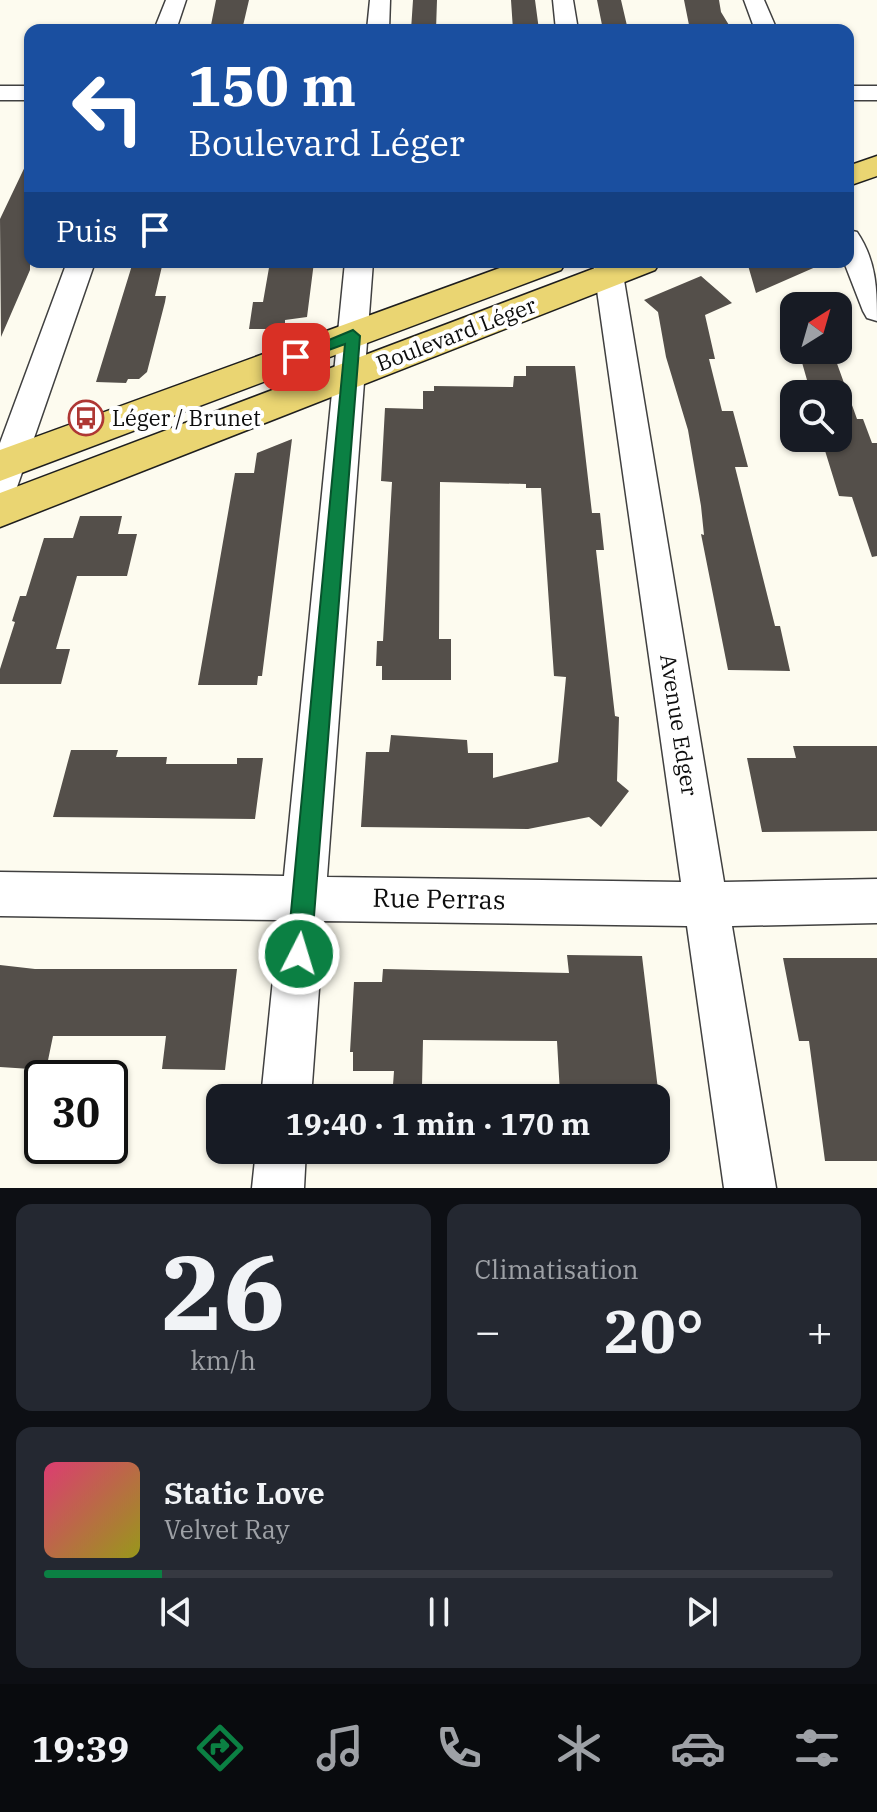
<!DOCTYPE html>
<html lang="fr">
<meta charset="utf-8">
<style>
body{margin:0;font-family:"IBM Plex Serif",serif;background:#242831;color:#f1f3f6;height:100vh;display:flex;flex-direction:column;font-size:30px;white-space:nowrap}
*{box-sizing:border-box;margin:0}
p{font-size:26px;color:#9ea1a6}
.icon{flex:none;width:44px;height:44px;fill:none;stroke:currentColor;stroke-width:2;stroke-linecap:round;stroke-linejoin:round}
.map{position:relative;height:1188px;overflow:hidden}
.sheet{display:flex;flex-direction:column;gap:16px;padding:16px;background:#0d0f14;flex:1}
.sheet>*{flex:none}
.banner{position:absolute;left:24px;top:24px;width:830px;height:244px;border-radius:16px;box-shadow:0 2px 6px #0004;background:#1a4fa0;color:#fff;overflow:hidden}
.needle{width:52px;rotate:37deg}
.fabs{position:absolute;left:780px;top:292px;display:grid;gap:16px}
.fabs a{display:grid;place-items:center;width:72px;height:72px;border-radius:16px;background:#171b24;box-shadow:0 2px 6px #0004;font-size:40px}
.speed{position:absolute;left:24px;top:1060px;display:flex;gap:16px;font-size:40px;font-weight:700;text-align:center}
.speed>*{display:grid;place-content:center;width:104px;height:104px;border-radius:50%;background:#171b24;box-shadow:0 2px 6px #0004;line-height:1}
.speed .limit{border:4px solid #111;border-radius:12px;background:#fff;color:#111}
.pin{position:absolute;display:grid;place-items:center;width:68px;height:68px;color:#fff;margin:-34px;border-radius:16px;box-shadow:0 4px 12px #0006}
.me{position:absolute;width:88px;margin:-44px;rotate:5deg;stroke-linejoin:round;filter:drop-shadow(0 0 6px #0008)}
.turn{display:flex;align-items:center;gap:28px;height:168px;padding:0 32px;font-size:36px}
.turn .icon{width:104px;height:104px;stroke-width:2.5}
.turn b{display:block;font-size:56px;line-height:68px}
.then{display:flex;align-items:center;height:76px;padding:0 32px;background:#0003;gap:16px;font-size:30px}
.big{font-size:60px;font-weight:800;line-height:1.1}
.sheet .widget{flex:1;display:flex;flex-direction:column;justify-content:center;gap:12px;min-width:0;padding:0 28px;border-radius:16px;background:#242831}
.sheet .dial{align-items:center;gap:0}
.dial b{font-size:104px;line-height:1}
.song{display:flex;align-items:center;gap:24px}
.cover{width:96px;height:96px;border-radius:12px;background:linear-gradient(135deg,hsl(340 70% 55%),hsl(60 70% 35%))}
.played{height:8px;border-radius:4px;background:linear-gradient(90deg,#0b8043 15%,#363941 15%)}
.keys{display:flex;justify-content:space-around;direction:ltr}
.heat{display:flex;justify-content:space-between;align-items:center;font-size:44px;direction:ltr}
.sheet .tiles{flex:1;display:grid;gap:16px;grid-template-columns:1fr 1fr}
.widget:last-child{grid-column:span 2}
.trip{position:absolute;left:206px;top:1084px;width:464px;height:80px;border-radius:16px;background:#171b24;box-shadow:0 2px 6px #0004;font-weight:800;line-height:80px;text-align:center}
.dock{display:flex;height:128px;justify-content:space-around;align-items:center;background:#090b0e;color:#9ea1a6}
.dock .icon{width:56px;height:56px}
.dock .current{color:#0b8043}
.dock b{font-size:36px;color:#f1f3f6}
.map>svg:first-child{display:block}
.building{fill:#544f4a}
.lines{fill:none;stroke-linecap:round;stroke-linejoin:round}
.minor-casing{stroke:#404040;stroke-width:3}
.major-casing{stroke:#1e1e1e;stroke-width:3}
.minor{fill:#fff;fill-rule:evenodd}
.major{fill:#ead572;fill-rule:evenodd}
.route{fill:#0b8043;stroke:#07532c;stroke-width:2}
.labels{text-anchor:middle;stroke-width:8;stroke-linejoin:round;paint-order:stroke}
.street-label{font-size:22px;fill:#0d0d0d;stroke:#fff}
.poi-label{font-size:22px;fill:#0d0d0d;stroke:#fff;text-anchor:start}
.near-street-label{font-size:26px;fill:#0d0d0d;stroke:#fff}
</style>
<div class="map">
<svg width="877" height="1188" viewBox="0 0 877 1188">
<rect width="100%" height="100%" fill="#fdfbef"/>
<path class="building" d="M216 0H249L242 30H210Z
M413 0H437L436 30H411Z
M511 0H535L539 30H513Z
M597 0H621L628 30H603Z
M684 0H719L721 12 732 30H690Z
M30 156V270L1 337 0 219Z
M133 262H163L155 296H166L165 302 147 372 139 379H128L126 383 96 382Z
M270 262H314L307 317 285 320V326H276L275 329H249L253 302H263Z
M747 262H827L756 293Z
M701 276 732 303 705 315 715 359H709L722 411H733L748 467H735L775 626H780L790 671 728 670 701 534 704 535 701 506 688 430 666 357 658 312 644 300Z
M835 358 857 419H863L872 443H877V556L872 557 852 497 839 496 822 441 838 438V394H811L801 359Z
M526 366H575L592 513H600L604 550H596L615 716 619 717 617 781 629 791 601 827 589 817 528 829 361 827 366 752H389L391 735 467 740 468 753H493V778L558 762 566 677 554 676 541 488H526V484L440 482 439 639H451V680H382V666H376L377 641H383L392 482 381 481 385 408 423 409V391H434V386L513 387 514 376H526Z
M292 439 262 676H258L257 685H198L235 473H254L257 453Z
M80 516H122L118 534H137L127 576H77L56 649H70L61 684H0V669L15 622 12 621 20 596H26L44 538H73Z
M793 746H877V831L762 832 747 758H796Z
M71 750H118L116 757H167L166 764H237V758H263L255 819 53 817Z
M567 955 642 956 659 1098H577L576 1094H560L557 1041 423 1040 422 1086 393 1085 394 1071H353V1052H350L354 982H382L383 969 569 973Z
M783 958H877V1161H825L809 1041H799Z
M0 965 35 969H237L225 1070 162 1069 166 1036H53L46 1070 0 1067Z"/>
<g class="lines">
<g class="minor-casing">
<path id="minor" d="M166 0H186L176 30H154Z
M370 0H390L389 30H367Z
M553 0H573L578 30H556Z
M744 0H764L777 30H755Z
M0 86H30V100H0Z
M848 86H877V100H848Z
M848 230 857 232C876 260 877 288 877 321L867 318 863 311 844 262H848Z
M67 262H95L17 487 12 496 0 500V443Z
M345 262H373L327 877 681 882 593 262H621L724 882 877 879V923L732 926 776 1188H724L687 926 324 921 311 1098H261L279 920 0 916V872L284 876Z
M256 1150H306L304 1188H252Z"/>
</g>
<g class="major-casing">
<path id="major" d="M877 156V176L848 186V166Z
M516 262H566L561 270 0 481V450Z
M611 262H660L655 270 0 527V493Z"/>
</g>
<use href="#minor" class="minor"/>
<use href="#major" class="major"/>
</g>
<path class="route" d="M353 330 360 336 311 954 307 962 299 965 291 962 287 954 345 344 296 362 288 357Z"/>
<defs>
<g id="bus-ring" transform="scale(1.8)"><circle r="9.5" fill="#fff" stroke="#ae3734" stroke-width="1.5"/><path d="M-5-6H5V4H4V6H2V4H-2V6H-4V4H-5ZM-3.5-4V0h7V-4ZM-3.5 1.2v1.5H-2V1.2ZM2 1.2v1.5H3.5V1.2Z" fill="#ae3734"/></g>
</defs>
<g fill-rule="evenodd">
<use href="#bus-ring" x="86" y="418"/>
</g>
<g class="labels">
<g class="street-label">
<text transform="translate(456 334) rotate(-21)" y="8">Boulevard Léger</text>
<text transform="translate(679 725) rotate(81)" y="8">Avenue Edger</text>
</g>
<g class="poi-label">
<text x="112" y="426">Léger / Brunet</text>
</g>
<g class="near-street-label">
<text transform="translate(439 899) rotate(1)" y="9">Rue Perras</text>
</g>
</g>
</svg>
<div class="fabs">
<a><svg class="needle" viewBox="-14 -14 28 28"><path d="M0-13l5 13h-10z" fill="#e53935"/><path d="M0 13l5-13h-10z" fill="#9ea1a6"/></svg></a>
<a><svg class="icon" aria-label="search" viewBox="0 0 24 24"><circle cx="10" cy="10" r="6"/><path d="M15 15l6 6"/></svg></a>
</div>
<div class="speed"><div class="limit">30</div></div>
<div class="pin" style="left:296px;top:357px;background:#d93025"><svg class="icon" aria-label="arrive" viewBox="0 0 24 24"><path d="M6 21V4h12l-3 4 3 4H6"/></svg></div>
<svg class="me" style="left:299px;top:954px" viewBox="-20 -20 40 40"><circle r="17" fill="#0b8043" stroke="#fff" stroke-width="3"/><path d="M0-11L8 9 0 5-8 9z" fill="#fff"/></svg>
<div class="trip">19:40 · 1 min · 170 m</div>
<div class="banner">
<div class="turn"><svg class="icon" aria-label="left" viewBox="0 0 24 24"><path d="M17 20v-9H6M10 6l-5 5 5 5"/></svg><div><b>150 m</b>Boulevard Léger</div></div>
<div class="then">Puis<svg class="icon" aria-label="arrive" viewBox="0 0 24 24"><path d="M6 21V4h12l-3 4 3 4H6"/></svg></div>
</div>
</div>
<section class="sheet">
<div class="tiles">
<div class="widget dial"><b>26</b><p>km/h</p></div>
<div class="widget"><p>Climatisation</p>
<div class="heat"><a>−</a><b class="big">20°</b><a>+</a></div>
</div>
<div class="widget">
<div class="song"><i class="cover"></i><div><b>Static Love</b><p>Velvet Ray</p></div></div>
<div class="played"></div>
<div class="keys"><svg class="icon" aria-label="previous" viewBox="0 0 24 24"><path d="M18 5L8 12l10 7zM5 5v14"/></svg><svg class="icon" aria-label="pause" viewBox="0 0 24 24"><path d="M8 5v14M16 5v14"/></svg><svg class="icon" aria-label="next" viewBox="0 0 24 24"><path d="M6 5l10 7-10 7zM19 5v14"/></svg></div>
</div>
</div>
</section>
<nav class="dock">
<b>19:39</b>
<svg class="icon current" aria-label="directions" viewBox="0 0 24 24"><path d="M12 3l9 9-9 9-9-9zM9 14v-3h6M13 9l2 2-2 2"/></svg>
<svg class="icon" aria-label="music" viewBox="0 0 24 24"><path d="M9 18V5l10-2v13"/><circle cx="6" cy="18" r="3"/><circle cx="16" cy="16" r="3"/></svg>
<svg class="icon" aria-label="phone" viewBox="0 0 24 24"><path d="M5 4h4l2 5-3 2q2 4 5 5l2-3 5 2v4C11 20 4 13 5 4z"/></svg>
<svg class="icon" aria-label="climate" viewBox="0 0 24 24"><path d="M12 3v18M4 7l16 10M4 17L20 7"/></svg>
<svg class="icon" aria-label="car" viewBox="0 0 24 24"><path d="M5 17H2v-5l4-1 3-4h7l3 4 3 1v5h-3M9 17h6M6 11h13"/><circle cx="7" cy="17" r="2"/><circle cx="17" cy="17" r="2"/></svg>
<svg class="icon" aria-label="filters" viewBox="0 0 24 24"><path d="M4 7h16M4 17h16"/><circle cx="9" cy="7" r="2"/><circle cx="15" cy="17" r="2"/></svg>
</nav>
